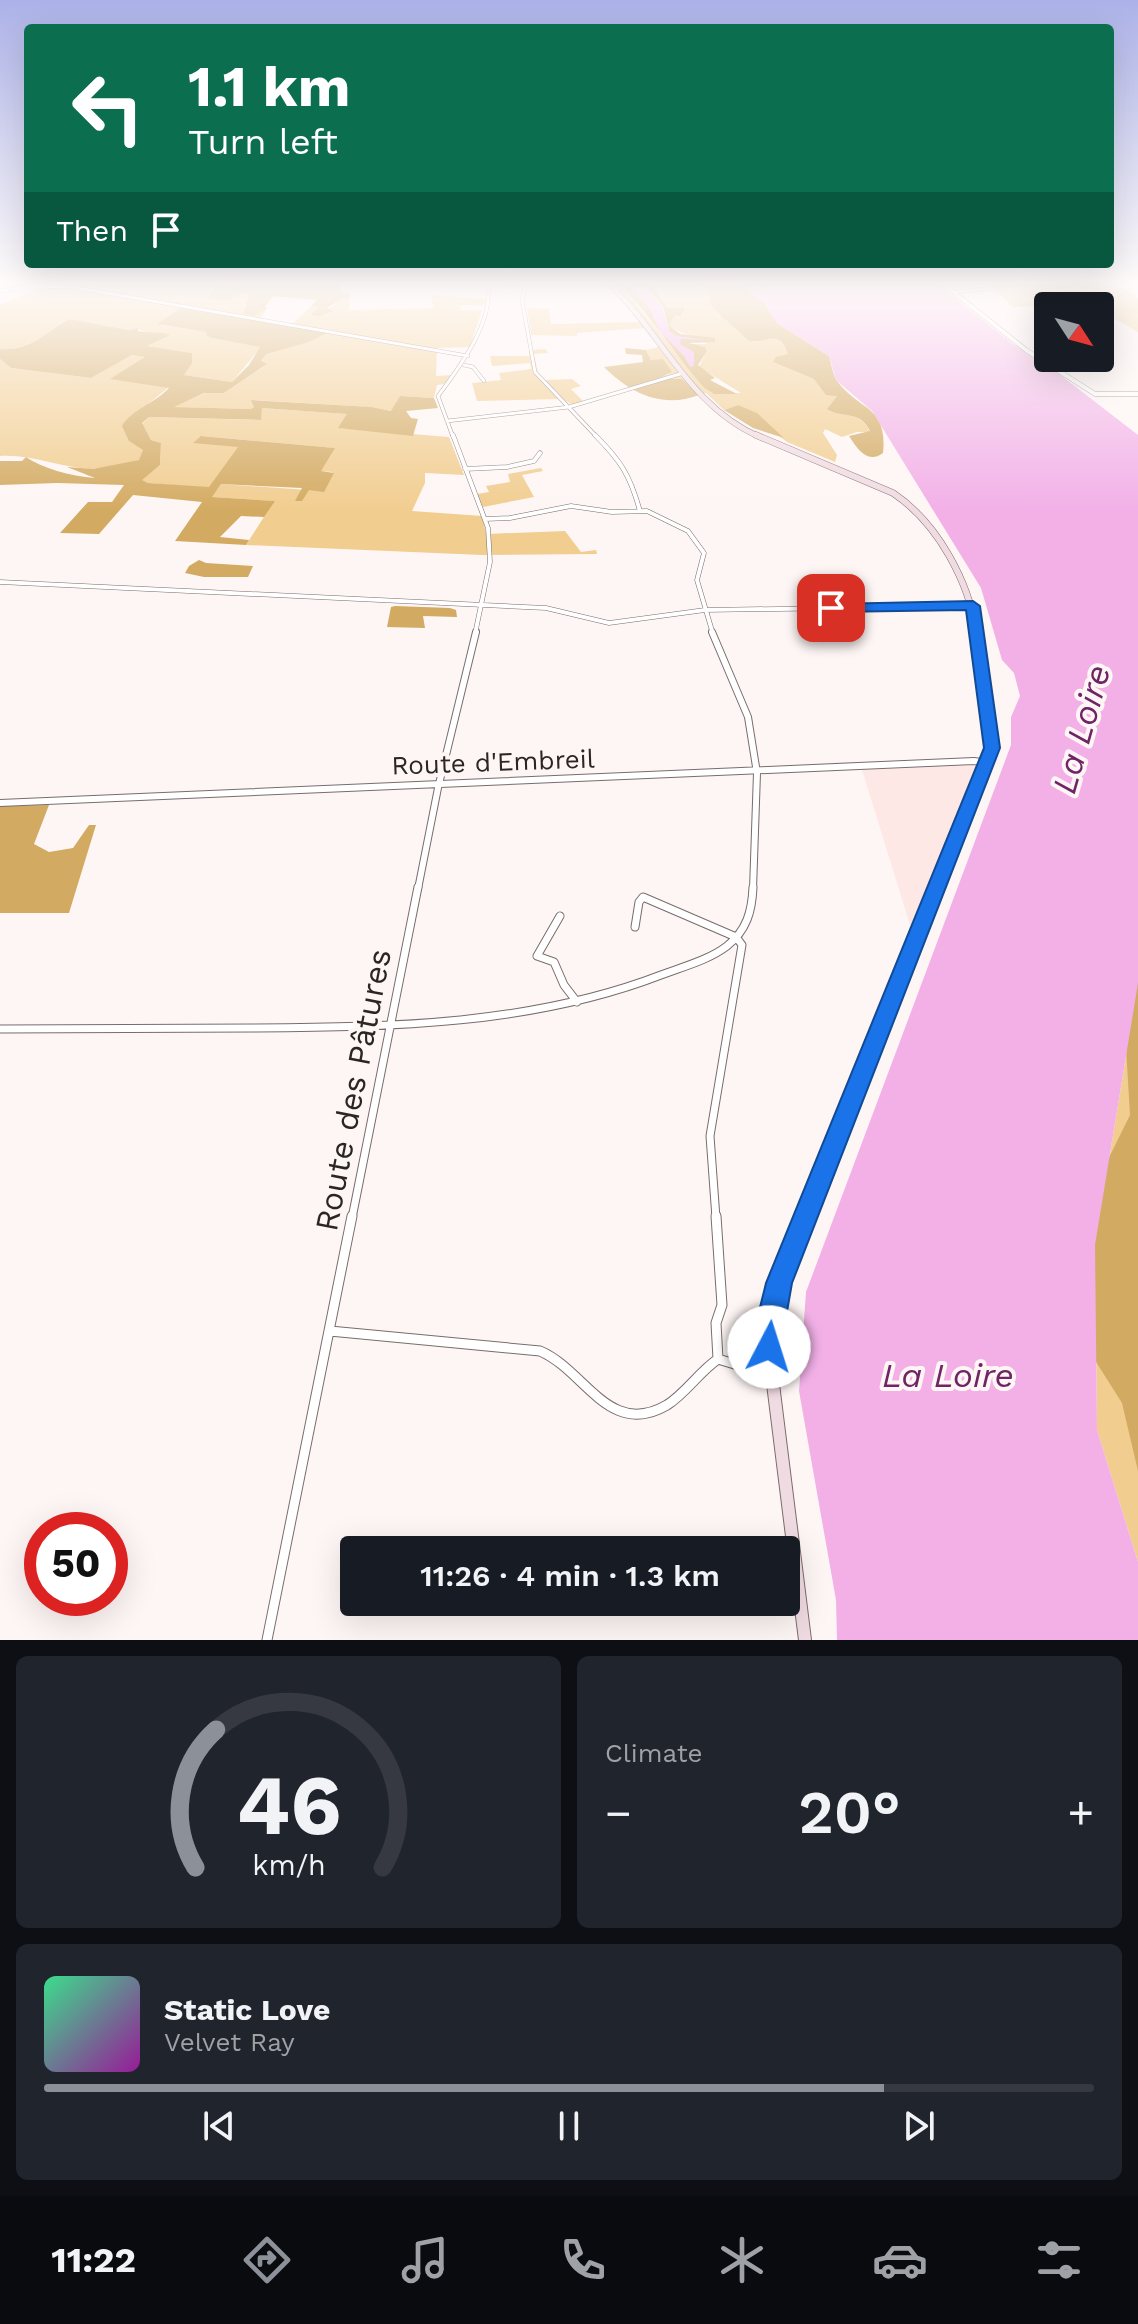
<!DOCTYPE html>
<meta charset="utf-8">
<style>
body{margin:0;font-family:"Work Sans",sans-serif;background:#20242c;color:#f1f3f6;height:100vh;display:flex;flex-direction:column;font-size:30px;white-space:nowrap}
*{box-sizing:border-box;margin:0}
p{font-size:26px;color:#9ea1a6}
.icon{flex:none;width:44px;height:44px;fill:none;stroke:currentColor;stroke-width:2;stroke-linecap:round;stroke-linejoin:round}
.map{position:relative;height:1640px;overflow:hidden}
.drawer{display:flex;flex-direction:column;gap:16px;padding:16px;background:#0d0f14;flex:1}
.drawer>*{flex:none}
.hud{position:absolute;left:24px;top:24px;width:1090px;height:244px;border-radius:8px;box-shadow:0 8px 32px #0002;background:#0b6e4f;color:#fff;overflow:hidden}
.needle{width:52px;rotate:126deg}
.buttons{position:absolute;left:1034px;top:292px;display:grid;gap:16px}
.buttons a{display:grid;place-items:center;width:80px;height:80px;border-radius:8px;background:#171b24;box-shadow:0 8px 32px #0002;font-size:40px}
.speed{position:absolute;left:24px;top:1512px;display:flex;gap:16px;font-size:40px;font-weight:700;text-align:center}
.speed>*{display:grid;place-content:center;width:104px;height:104px;border-radius:50%;background:#171b24;box-shadow:0 8px 32px #0002;line-height:1}
.speed .limit{border:12px solid #d22;background:#fff;color:#111}
.pin{position:absolute;display:grid;place-items:center;width:68px;height:68px;color:#fff;margin:-34px;border-radius:16px;box-shadow:0 4px 12px #0006}
.me{position:absolute;width:88px;margin:-44px;rotate:5deg;stroke-linejoin:round;filter:drop-shadow(0 0 6px #0008)}
.turn{display:flex;align-items:center;gap:28px;height:168px;padding:0 32px;font-size:36px}
.turn .icon{width:104px;height:104px;stroke-width:2.5}
.turn b{display:block;font-size:56px;line-height:68px}
.then{display:flex;align-items:center;height:76px;padding:0 32px;background:#0003;gap:16px;font-size:30px}
.big{font-size:60px;font-weight:600;line-height:1.1}
.drawer .card{flex:1;display:flex;flex-direction:column;justify-content:center;gap:12px;min-width:0;padding:0 28px;border-radius:12px;background:#20242c}
.drawer .dial{align-items:center;gap:0}
.dial svg{height:208px;overflow:visible;fill:none;stroke:#363941;stroke-width:7;stroke-linecap:round;text-anchor:middle}
.dial text{fill:#f1f3f6;stroke:none}
.song{display:flex;align-items:center;gap:24px}
.cover{width:96px;height:96px;border-radius:12px;background:linear-gradient(135deg,hsl(150 70% 55%),hsl(300 70% 35%))}
.played{height:8px;border-radius:4px;background:linear-gradient(90deg,#8c9099 80%,#363941 80%)}
.keys{display:flex;justify-content:space-around;direction:ltr}
.heat{display:flex;justify-content:space-between;align-items:center;font-size:44px;direction:ltr}
.drawer .tiles{flex:1;display:grid;gap:16px;grid-template-columns:1fr 1fr}
.card:last-child{grid-column:span 2}
.trip{position:absolute;left:340px;top:1536px;width:460px;height:80px;border-radius:8px;background:#171b24;box-shadow:0 8px 32px #0002;font-weight:600;line-height:80px;text-align:center}
.tabs{display:flex;height:128px;justify-content:space-around;align-items:center;background:#090b0e;color:#9ea1a6}
.tabs .icon{width:56px;height:56px}
.tabs .selected{color:#8c9099}
.tabs b{font-size:36px;color:#f1f3f6}
.map>svg:first-child{display:block}
.built{fill:#fee8e5}
.green{fill:#f1cd8f}
.forest{fill:#d3aa61}
.water{fill:#f2b0e7}
.lines{fill:none;stroke-linecap:round;stroke-linejoin:round}
.minor-far4-casing{stroke:#786d6b;stroke-width:4}
.minor-far3-casing{stroke:#786d6b;stroke-width:5}
.minor-far2-casing{stroke:#786d6b;stroke-width:8}
.minor-far1-casing{stroke:#786d6b;stroke-width:9}
.minor-casing{stroke:#786d6b;stroke-width:11}
.tertiary-casing{stroke:#786d6b;stroke-width:5}
.secondary-far4-casing{stroke:#786d6b;stroke-width:6}
.secondary-far3-casing{stroke:#786d6b;stroke-width:7}
.secondary-far2-casing{stroke:#786d6b;stroke-width:9}
.secondary-far1-casing{stroke:#786d6b;stroke-width:12}
.secondary-casing{stroke:#786d6b;stroke-width:14}
.minor-far4{stroke:#fff;stroke-width:3}
.minor-far3{stroke:#fff;stroke-width:4}
.minor-far2{stroke:#fff;stroke-width:6}
.minor-far1{stroke:#fff;stroke-width:7}
.minor{stroke:#fff;stroke-width:9}
.tertiary{stroke:#fff;stroke-width:4}
.secondary-far4{stroke:#f1dbe2;stroke-width:5}
.secondary-far3{stroke:#f1dbe2;stroke-width:6}
.secondary-far2{stroke:#f1dbe2;stroke-width:7}
.secondary-far1{stroke:#f1dbe2;stroke-width:10}
.secondary{stroke:#f1dbe2;stroke-width:12}
.route{fill:#1a73e8;stroke:#114b97;stroke-width:2}
.labels{text-anchor:middle;stroke-width:8;stroke-linejoin:round;paint-order:stroke}
.street-label{font-size:26px;fill:#2b2626;stroke:#fef6f5}
.near-street-label{font-size:32px;fill:#2b2626;stroke:#fef6f5}
.near-water-label{font-size:34px;font-style:italic;fill:#6e2465;stroke:#fef6f5}
</style>
<div class="map">
<svg width="1138" height="1640" viewBox="0 0 1138 1640">
<rect width="100%" height="100%" fill="#fef6f5"/>
<path class="built" d="M978 765 981 767 918 923 910 925 862 770Z"/>
<path class="green" d="M56 282H82L79 283 90 286 97 282H217L209 299 231 301 234 292 251 293 243 314 255 316 268 308 259 320 159 325 207 332V336L212 338 261 347 232 382 183 375 192 353 146 346 169 335 147 333 137 328 130 330 68 319C45 332 30 352 0 349V305Z
M600 282 620 284 706 389 714 394 741 393 699 367 707 350 705 347 688 344H707C694 334 681 335 669 325L675 314 680 316 685 311 684 307 667 308 649 282H699L707 289 711 306 753 342 778 338 789 354 774 362 814 379 837 396 828 408C844 419 860 410 870 432H857L842 437 825 429 823 433 837 455 835 462 787 442 738 405 724 410 706 393 699 395 657 378 670 374 651 360 646 350 659 347 645 328 577 333V336L531 335 527 308 549 309 551 324 639 322 617 292Z
M989 282H1103L1114 288H1126L1138 299V332L1115 319H1100V306L1012 307Z
M432 295 486 299 483 306 461 305 460 310H482L470 347 437 348 436 376 452 375 444 384 437 385 434 398 400 396 392 411 372 407 252 400 254 407 251 409 172 407 205 393H224L266 365 261 362 266 353 309 342 290 326 311 306 319 308 311 314 320 316 342 299 350 298 349 310 433 308Z
M546 349 548 353 534 354 538 373 545 380 572 379 581 386 571 389 584 402 573 405 562 399 477 401 472 383 501 380 499 373 531 369 530 363 492 366 490 356H529V350Z
M132 355 146 357 112 379 169 387 133 416 129 441 144 450 140 460C123 464 106 469 89 469 59 467 31 454 0 456V359L11 368 91 378Z
M262 408 348 414 339 428 449 437 464 475 425 473V483L412 511 482 516 486 534 565 531 581 552 596 550 597 554 482 555 246 545 274 501 211 497 221 484 309 490 333 472 320 471 334 448 201 436 239 447 209 488 148 483 141 480 160 465 161 443 151 440 142 424 149 417 260 420Z
M541 468 543 471 522 475 534 497 483 507 477 494 489 492 486 486 510 482 508 474Z
M1138 983V1562L1097 1430 1095 1245Z"/>
<path class="forest" d="M217 282H340L341 292 350 294V298L342 299 327 308 333 311 320 316 310 315 318 308 311 306 317 300 273 296 265 307 268 308 255 316 243 314 250 293H234L231 301 208 299Z
M611 282H628L669 330 663 306 641 282 652 284 667 308 684 307 685 310 680 316 675 315 669 325 680 334 715 338V342L689 343 705 347 707 351 698 365 715 378 710 380 737 394H714L706 389C683 367 633 287 611 282Z
M699 282H738L764 303 778 324 829 356C831 363 833 375 837 381 859 411 888 405 883 453 867 465 857 448 849 436L870 431C860 410 844 419 827 409L837 396 826 395 814 379 773 362 776 357 788 354C777 327 771 344 749 341L711 306 707 289Z
M182 307 329 332 309 342 266 354 261 361 267 364 224 393H204L174 407 251 409 254 407 251 400 372 407 391 411 400 396 434 398 438 408 406 411 411 418 418 419 413 436 338 428 347 414 262 408 261 420 149 417 142 423 151 440 161 443 160 465 142 480 148 483 209 487 238 447 193 443 201 436 335 448 321 471 334 473 324 492 309 490 302 501H295L302 488 221 484 212 497 275 501 264 517 241 516 220 537 249 540 246 545 175 541 202 502 133 495 99 534 60 533 88 502H112L124 485 57 483 0 485V461H22L26 457C42 468 70 476 95 478L67 467 93 469 139 460 143 450 129 441 122 426C131 410 155 403 169 388L110 379 145 357 132 355 91 378 11 368 0 359V349C30 352 45 332 69 319L129 330 138 328V331C149 334 159 331 170 335L147 346 192 353V363L184 375 232 382 249 365 260 347 212 338 207 336 206 332 157 324Z
M625 348 646 350 651 360 663 359 672 372 658 379H682L699 395C662 409 630 393 604 367L643 362 642 355 626 354Z
M738 405 757 413 784 438 753 428 724 410Z
M199 560 206 563 253 566 248 577H204L185 573 189 566Z
M395 606 450 608 456 610 457 617 423 616 425 628 387 627 391 607Z
M49 805 34 844 49 852 73 848 89 825H96L69 913H0V806Z
M1138 955V1471L1122 1403 1079 1335 1088 1200 1130 1115 1126 1048Z"/>
<path class="water" d="M641 282 662 306 669 331 677 336 709 340 681 339 680 344 694 352V366L690 367 684 356 660 332 649 308 627 283Z
M738 282H935L1014 345 1059 374 1138 435V983L1095 1245 1097 1430 1138 1562V1640H837L836 1600 799 1391 806 1292 1011 745V717L1020 696 1014 673 1002 660 981 588 872 411 836 380 829 356 778 324 764 303Z"/>
<g class="lines">
<g class="minor-far4-casing">
<path id="minor-far4" d="M509 282 526 285 522 300 535 372 597 437
M0 291 31 286 72 287 468 356
M956 292 994 288
M464 365 473 367 484 381
M447 421 569 407 680 374
M453 437 438 396C459 368 496 319 487 282"/>
</g>
<g class="minor-far3-casing">
<path id="minor-far3" d="M453 435 488 528 490 562 475 634
M595 435C621 461 630 475 640 511
M465 469 507 467 534 461 540 453
M485 519 510 518 571 506 612 512 647 511 688 531 704 553 697 580 713 634
M0 582 546 608 609 623 705 610 973 606"/>
</g>
<g class="minor-far2-casing">
<path id="minor-far2" d="M712 632 748 717 757 773 753 889
M0 803 974 761 988 763
M418 889 438 788 476 632"/>
</g>
<g class="minor-far1-casing">
<path id="minor-far1" d="M560 916 537 956 554 962 564 985 577 1002
M635 927 639 902 643 897 736 937 742 945 710 1136 716 1218
M0 1029C85 1029 170 1028 255 1028 392 1027 531 1025 661 975 682 967 709 960 727 946 747 930 752 911 753 887
M352 1218 418 887"/>
</g>
<g class="minor-casing">
<path id="minor" d="M716 1216 722 1305 716 1323 718 1359
M330 1331 540 1351C585 1370 609 1439 667 1405 686 1393 699 1372 718 1359L771 1375
M267 1640 352 1216"/>
</g>
<g class="tertiary-casing">
<path id="tertiary" d="M941 282 1026 350 1095 394H1138"/>
</g>
<g class="secondary-far4-casing">
<path id="secondary-far4" d="M607 282C662 332 688 406 760 437"/>
</g>
<g class="secondary-far3-casing">
<path id="secondary-far3" d="M756 435 893 493C938 523 969 582 977 634"/>
</g>
<g class="secondary-far2-casing">
<path id="secondary-far2" d="M938 889 992 748 977 632"/>
</g>
<g class="secondary-far1-casing">
<path id="secondary-far1" d="M805 1218 938 887"/>
</g>
<g class="secondary-casing">
<path id="secondary" d="M805 1640 770 1360 778 1290 806 1216"/>
</g>
<use href="#minor-far4" class="minor-far4"/>
<use href="#minor-far3" class="minor-far3"/>
<use href="#minor-far2" class="minor-far2"/>
<use href="#minor-far1" class="minor-far1"/>
<use href="#minor" class="minor"/>
<use href="#tertiary" class="tertiary"/>
<use href="#secondary-far4" class="secondary-far4"/>
<use href="#secondary-far3" class="secondary-far3"/>
<use href="#secondary-far2" class="secondary-far2"/>
<use href="#secondary-far1" class="secondary-far1"/>
<use href="#secondary" class="secondary"/>
</g>
<linearGradient id="sky" x2="0" y2="1"><stop stop-color="#acb2e8"/><stop offset="0.55" stop-color="#fffbfa"/><stop offset="1" stop-color="#fffbfa" stop-opacity="0"/></linearGradient>
<rect width="1138" height="512" fill="url(#sky)"/>
<path class="route" d="M973 601 980 606 1000 748 792 1283 779 1357 769 1361 760 1357C750 1334 761 1306 766 1283L984 748 966 610 831 612 824 608 831 604Z"/>
<g class="labels">
<g class="street-label">
<text transform="translate(493 762) rotate(-2)" y="9">Route d'Embreil</text>
</g>
<g class="near-street-label">
<text transform="translate(353 1090) rotate(-79)" y="11">Route des Pâtures</text>
</g>
<g class="near-water-label">
<text transform="translate(1081 729) rotate(-74)" y="12">La Loire</text>
<text x="948" y="1387">La Loire</text>
</g>
</g>
</svg>
<div class="buttons">
<a><svg class="needle" viewBox="-14 -14 28 28"><path d="M0-13l5 13h-10z" fill="#e53935"/><path d="M0 13l5-13h-10z" fill="#9ea1a6"/></svg></a>
</div>
<div class="speed"><div class="limit">50</div></div>
<div class="pin" style="left:831px;top:608px;background:#d93025"><svg class="icon" aria-label="arrive" viewBox="0 0 24 24"><path d="M6 21V4h12l-3 4 3 4H6"/></svg></div>
<svg class="me" style="left:769px;top:1347px" viewBox="-20 -20 40 40"><circle r="19" fill="#fff"/><path d="M0-13L10 11 0 6-10 11z" fill="#1a73e8"/></svg>
<div class="trip">11:26 · 4 min · 1.3 km</div>
<div class="hud">
<div class="turn"><svg class="icon" aria-label="left" viewBox="0 0 24 24"><path d="M17 20v-9H6M10 6l-5 5 5 5"/></svg><div><b>1.1 km</b>Turn left</div></div>
<div class="then">Then<svg class="icon" aria-label="arrive" viewBox="0 0 24 24"><path d="M6 21V4h12l-3 4 3 4H6"/></svg></div>
</div>
</div>
<section class="drawer">
<div class="tiles">
<div class="card dial"><svg viewBox="0 0 100 80">
<path d="M14 69A42 42 0 1 1 86 69"/>
<path d="M14 69A42 42 0 0 1 22 16" stroke="#8c9099"/>
<text x="50" y="56" font-size="32" font-weight="700">46</text>
<text x="50" y="72" font-size="11">km/h</text>
</svg></div>
<div class="card"><p>Climate</p>
<div class="heat"><a>−</a><b class="big">20°</b><a>+</a></div>
</div>
<div class="card">
<div class="song"><i class="cover"></i><div><b>Static Love</b><p>Velvet Ray</p></div></div>
<div class="played"></div>
<div class="keys"><svg class="icon" aria-label="previous" viewBox="0 0 24 24"><path d="M18 5L8 12l10 7zM5 5v14"/></svg><svg class="icon" aria-label="pause" viewBox="0 0 24 24"><path d="M8 5v14M16 5v14"/></svg><svg class="icon" aria-label="next" viewBox="0 0 24 24"><path d="M6 5l10 7-10 7zM19 5v14"/></svg></div>
</div>
</div>
</section>
<nav class="tabs">
<b>11:22</b>
<svg class="icon selected" aria-label="directions" viewBox="0 0 24 24"><path d="M12 3l9 9-9 9-9-9zM9 14v-3h6M13 9l2 2-2 2"/></svg>
<svg class="icon" aria-label="music" viewBox="0 0 24 24"><path d="M9 18V5l10-2v13"/><circle cx="6" cy="18" r="3"/><circle cx="16" cy="16" r="3"/></svg>
<svg class="icon" aria-label="phone" viewBox="0 0 24 24"><path d="M5 4h4l2 5-3 2q2 4 5 5l2-3 5 2v4C11 20 4 13 5 4z"/></svg>
<svg class="icon" aria-label="climate" viewBox="0 0 24 24"><path d="M12 3v18M4 7l16 10M4 17L20 7"/></svg>
<svg class="icon" aria-label="car" viewBox="0 0 24 24"><path d="M5 17H2v-5l4-1 3-4h7l3 4 3 1v5h-3M9 17h6M6 11h13"/><circle cx="7" cy="17" r="2"/><circle cx="17" cy="17" r="2"/></svg>
<svg class="icon" aria-label="filters" viewBox="0 0 24 24"><path d="M4 7h16M4 17h16"/><circle cx="9" cy="7" r="2"/><circle cx="15" cy="17" r="2"/></svg>
</nav>
